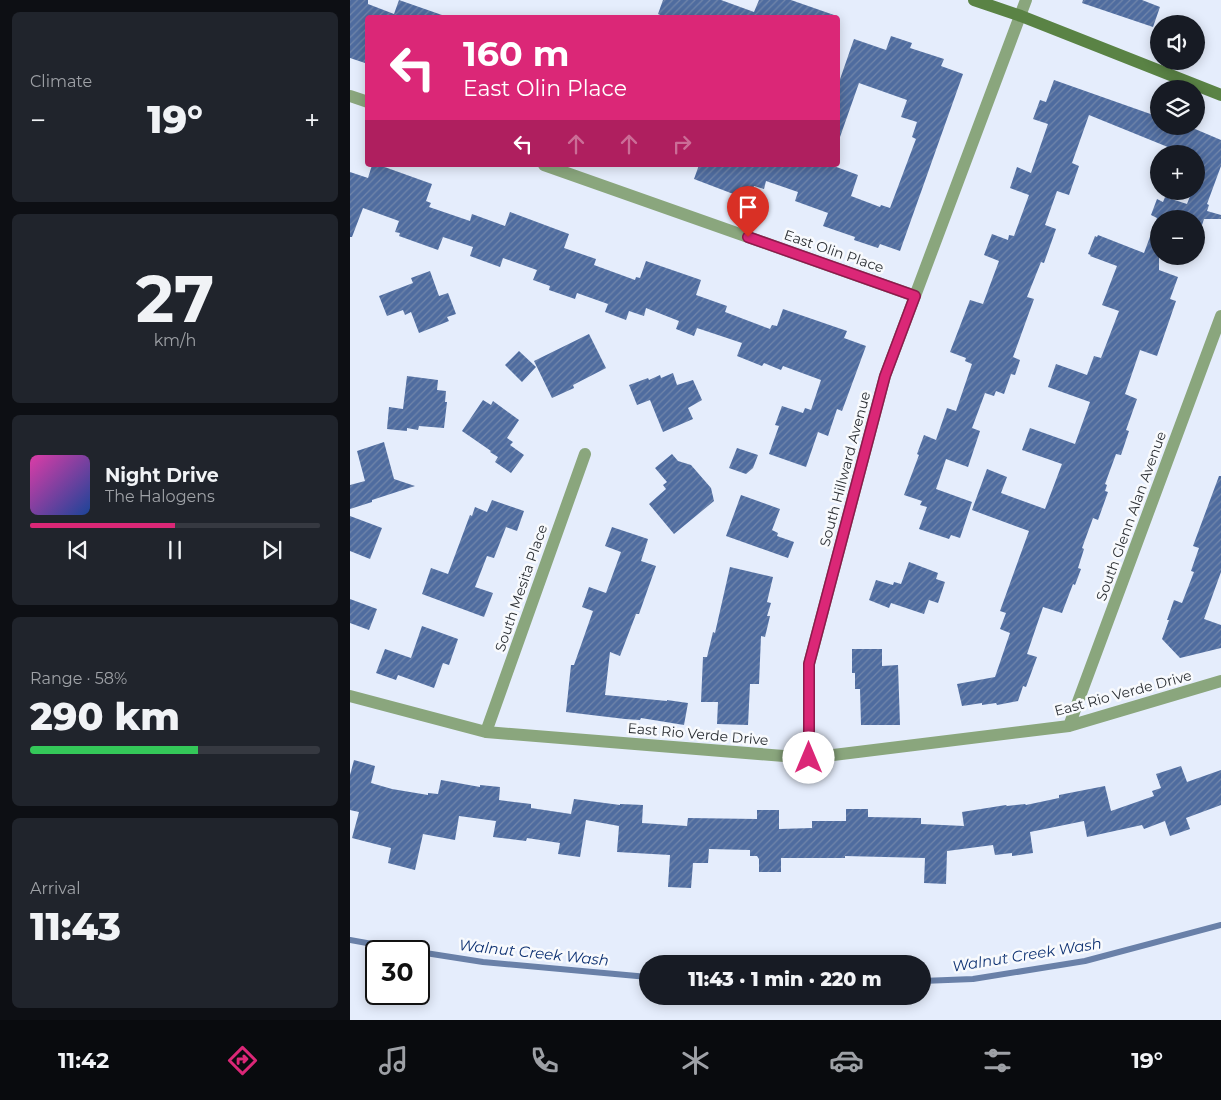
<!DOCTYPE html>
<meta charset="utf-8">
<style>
body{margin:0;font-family:Montserrat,sans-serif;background:#20242c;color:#f1f3f6;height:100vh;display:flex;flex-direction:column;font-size:19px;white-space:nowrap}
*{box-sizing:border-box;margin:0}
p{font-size:16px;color:#9ea1a6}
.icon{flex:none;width:28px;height:28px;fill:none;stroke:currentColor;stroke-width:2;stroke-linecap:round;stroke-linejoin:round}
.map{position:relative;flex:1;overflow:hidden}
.sheet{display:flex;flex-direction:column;gap:12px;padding:12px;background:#0d0f14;width:350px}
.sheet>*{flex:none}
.hud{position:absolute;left:15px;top:15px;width:475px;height:152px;border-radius:5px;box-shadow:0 2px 12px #0003;background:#db2777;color:#fff;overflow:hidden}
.buttons{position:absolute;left:800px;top:15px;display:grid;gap:10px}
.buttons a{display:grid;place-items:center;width:55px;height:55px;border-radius:50%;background:#171b24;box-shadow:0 2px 12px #0003;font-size:25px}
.speed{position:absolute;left:15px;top:940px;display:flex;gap:10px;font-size:25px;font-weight:700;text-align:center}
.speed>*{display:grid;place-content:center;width:65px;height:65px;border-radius:50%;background:#171b24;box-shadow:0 2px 12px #0003;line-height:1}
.speed .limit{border:2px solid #111;border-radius:8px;background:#fff;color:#111}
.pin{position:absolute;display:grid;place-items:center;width:42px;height:42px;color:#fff;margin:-51px -21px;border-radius:50% 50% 50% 0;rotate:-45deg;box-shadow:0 0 5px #0007}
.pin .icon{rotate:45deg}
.me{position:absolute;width:55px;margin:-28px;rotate:0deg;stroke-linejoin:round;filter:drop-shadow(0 0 4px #0008)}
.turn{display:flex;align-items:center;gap:18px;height:105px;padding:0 15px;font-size:22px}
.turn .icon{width:65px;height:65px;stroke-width:2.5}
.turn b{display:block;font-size:35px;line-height:42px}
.lanes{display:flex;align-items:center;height:48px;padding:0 15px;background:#0003;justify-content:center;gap:25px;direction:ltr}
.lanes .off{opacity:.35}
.big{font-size:38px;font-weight:800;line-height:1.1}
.sheet .card{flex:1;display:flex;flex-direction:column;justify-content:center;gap:8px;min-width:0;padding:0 18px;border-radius:8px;background:#20242c}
.sheet .dial{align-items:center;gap:0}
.dial b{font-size:65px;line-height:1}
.song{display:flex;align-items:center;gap:15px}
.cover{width:60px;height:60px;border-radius:8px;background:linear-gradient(135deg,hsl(320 70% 55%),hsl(220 70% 35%))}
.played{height:5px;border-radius:2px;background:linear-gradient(90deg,#db2777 50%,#363941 50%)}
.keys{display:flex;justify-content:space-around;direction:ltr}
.heat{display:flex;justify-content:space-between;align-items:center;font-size:28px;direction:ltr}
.charge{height:8px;border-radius:4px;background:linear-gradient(90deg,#34c759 58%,#363941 0)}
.trip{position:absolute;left:289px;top:955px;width:292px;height:50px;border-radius:25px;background:#171b24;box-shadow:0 2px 12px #0003;font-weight:800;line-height:50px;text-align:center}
.dock{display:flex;height:80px;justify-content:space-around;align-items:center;background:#090b0e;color:#9ea1a6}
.dock .icon{width:35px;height:35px}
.dock .selected{color:#db2777}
.dock b{font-size:22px;color:#f1f3f6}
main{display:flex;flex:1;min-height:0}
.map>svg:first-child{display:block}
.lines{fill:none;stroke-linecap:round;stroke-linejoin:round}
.stream{stroke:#6980a8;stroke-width:6}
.building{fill:url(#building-hatch)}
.street{stroke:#8aa67d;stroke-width:12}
.secondary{stroke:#5a8345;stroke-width:12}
.route-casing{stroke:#8e194d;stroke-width:12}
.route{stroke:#db2777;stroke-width:9}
.labels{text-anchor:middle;stroke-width:5;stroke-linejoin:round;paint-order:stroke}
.street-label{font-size:14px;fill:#2b2f34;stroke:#f8fafd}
.water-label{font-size:15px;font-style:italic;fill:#113474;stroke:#f8fafd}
</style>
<main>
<section class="sheet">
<div class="card"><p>Climate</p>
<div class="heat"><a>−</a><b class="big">19°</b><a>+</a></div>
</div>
<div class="card dial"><b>27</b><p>km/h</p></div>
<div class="card">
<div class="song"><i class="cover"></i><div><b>Night Drive</b><p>The Halogens</p></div></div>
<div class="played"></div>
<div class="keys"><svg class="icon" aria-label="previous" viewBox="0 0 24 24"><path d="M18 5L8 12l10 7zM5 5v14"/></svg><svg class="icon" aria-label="pause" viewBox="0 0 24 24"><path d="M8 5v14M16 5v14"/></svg><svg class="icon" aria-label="next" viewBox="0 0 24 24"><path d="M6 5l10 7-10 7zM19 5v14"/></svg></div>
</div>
<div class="card"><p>Range · 58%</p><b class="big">290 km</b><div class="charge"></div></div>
<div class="card"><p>Arrival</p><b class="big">11:43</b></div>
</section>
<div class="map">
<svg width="871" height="1020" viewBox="0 0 871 1020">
<defs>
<pattern id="building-hatch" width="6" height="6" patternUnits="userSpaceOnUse" patternTransform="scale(1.25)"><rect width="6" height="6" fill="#4f6c9f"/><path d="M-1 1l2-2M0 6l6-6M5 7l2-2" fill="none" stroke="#7186aa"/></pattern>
</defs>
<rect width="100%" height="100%" fill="#e5edfc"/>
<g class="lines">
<path class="stream" d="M0 940 61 951
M69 952 133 962 298 977
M572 981 623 979 735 961 871 925"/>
</g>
<path class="building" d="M0 0H18V4L44 14 49 0 92 15V18H18V64L0 58Z
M313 0H371L404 12 409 0H441L484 15V18H317L308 14Z
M733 0H792L810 7 803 27 732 3Z
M541 36 562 43 560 48 594 59 591 66 613 74 550 251 530 244 528 248 504 240 505 237 473 226 478 213 445 201 448 192 416 181 414 189 404 186 399 200 344 179 349 165H481L508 175 501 196 530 207 531 205 540 208 566 139 562 137 567 122 551 117 557 100 509 83 490 137H488V85L504 39 536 50Z
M704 80 809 117V126H838L871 140V166L857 204 859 205 857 211 871 215V219H854L852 225 846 223V219H809V270L828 277 820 299 826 301 807 356 790 350 775 394 787 399 776 430 779 431 771 455 766 454 755 484 757 485 755 491 758 492 748 520 743 518 732 548 734 549 728 568 731 569 725 585 723 584 712 613 693 607 677 654 687 657 676 687 673 686 668 701 647 705 646 703 632 705V703L612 706 607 684 645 677 660 633 650 629 656 613 650 611 679 531 622 510 637 469 657 477 651 493 695 509 712 464 672 450 680 428 725 444 740 402 698 387 706 364 737 375 744 356 751 358 769 311 752 305 767 266 740 256 741 255 738 254 745 236 747 237 748 235 794 253 807 218 801 215 807 199 813 202 815 197 837 204 842 191H846V154H835L739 115 722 163 729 166 719 195 707 191 695 225 706 229 694 263 691 262 677 297 684 299 663 357 670 360 665 375 661 374 654 394 646 391 644 396 635 393 622 428 630 431 618 467 596 459 586 489 622 502 610 538 601 535 599 539 569 529 577 507 570 505 572 501 554 495 569 455 567 454 574 435 586 440 597 408 606 411 622 364 615 361 616 358 600 352 620 300 633 304 649 261 634 255 642 234 658 240 659 235 664 236 679 195 660 188 667 167 681 173 698 124 683 119 690 100 696 102Z
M22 165H29L82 184 76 201 81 203 79 207 120 221 122 214 155 226 160 212 219 234 214 248 246 259 244 265 285 280 286 277 290 278 296 261 351 280 346 295 377 306 375 312 420 329 422 325 427 326 433 309 497 331 494 338 516 346 492 411 487 409 478 436 468 432 456 467 419 454 429 426 425 425 432 406 453 413 455 408 461 410 471 380 433 366 431 370 414 363 412 366 387 356 392 343 347 328 344 336 326 329 329 321 296 308 294 316 279 311 276 320 255 312 258 304 227 293 225 299 199 290 200 286 183 280 187 270 153 258 150 267 120 256 123 247 93 237 88 250 49 236 50 233 45 232 49 221 13 208 2 237H0V172L18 178Z
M80 271 89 296 98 293 106 314 97 317 99 321 69 333 61 312 55 315 53 310 37 316 29 296 63 283 61 278Z
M239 334 256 368 223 385 224 388 202 398 184 361Z
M169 351 186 367 172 382 155 365Z
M323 373 327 385 343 380 352 400 338 408 343 419 313 432 300 400 287 405 279 385 298 378 299 380 310 375 311 378Z
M57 376 88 380 87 390 96 391 95 402H97L94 428 69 426 68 430 57 428V431L37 429 39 407 53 409Z
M133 400 141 405 143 401 169 420 157 438 163 442 160 445 174 455 161 473 145 462 148 457 140 452 141 451 112 431Z
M34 442 44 479 65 486 22 500V502L0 509V485L15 481 7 451Z
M387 448 408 455 403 468 396 474 379 468Z
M322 454 328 461 341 465 361 488 364 501 324 534 299 504 316 489 313 485 317 482 305 468Z
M869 476H871V572L854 619 871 625V648L830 658 812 639 819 620H817L824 600 832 603 844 572 841 571 849 548 843 546Z
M391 495 430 509 422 530 428 533 427 536 444 542 438 558 376 536Z
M142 500 174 511 167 531 156 527 144 558 137 556 125 587 143 593 134 617 72 594 81 568 98 574 120 515 122 516 125 507 137 512Z
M0 516 32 528 20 559 0 551Z
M262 527 298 539 291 561 306 566 289 614H286L270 656 260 652 255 695 317 701V700L338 703 334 725 291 718 290 720 275 719 216 712 221 665H224L243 611 232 607 239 587 256 593 271 552 255 546Z
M559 562 588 573 586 579 595 582 588 603 579 600 574 614 541 603 539 608 519 600 526 580 543 585 544 582 551 584Z
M380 567 423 577 417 602 421 603 417 616H420L415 637 411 636 409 684H400L398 725 367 724 368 702H351L353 657H357L363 632 365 633Z
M0 599 27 609 19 630 0 623Z
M72 626 108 639 99 665 93 663 84 688 48 675 46 680 26 673 35 649 61 658Z
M502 649H532V666L548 665 550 725H511L510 689H505V673H502Z
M4 760 25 766 21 783 42 789 78 795V793L88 794 91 780 130 787V785L150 787 149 800 181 804V808L221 814 224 799 270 805V804L293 805 292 823 337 826 338 818 407 819V810H429V829L462 828V821H496V809H518V817L571 818V824L614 826 612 812 656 805 657 806 675 804 676 805 709 798V795L755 786 761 811 804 796 802 791 811 788 806 774 831 766 837 782 871 770V805L836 818 840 829 820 836 815 821 794 829 792 825 737 837 734 821 680 832 683 853 662 856V853L645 855 643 845 597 851 596 884 574 883 575 858 495 856V858H431V872H409V859L407 856H400V850L359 849 358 863H343L341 888 318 887 320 855 267 852 269 826 236 820 230 857 208 854 210 843 177 838 176 841 143 837 146 821 109 816 105 840 73 834 65 870 38 863 41 848 2 838 9 812 0 810V775Z"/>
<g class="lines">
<path class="street" d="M0 96 18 102
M194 165 565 296
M0 696 136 732 459 758 719 726 871 681
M719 726 871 316
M136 732 235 454
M459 758V664L535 376 676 0"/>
<path class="secondary" d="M624 0 671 16 871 95"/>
</g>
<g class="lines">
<g class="route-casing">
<path id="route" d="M398 237 565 296 535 376 459 664V758"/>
</g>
<use href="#route" class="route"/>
</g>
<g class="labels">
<g class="street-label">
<text transform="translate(484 251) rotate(19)" y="5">East Olin Place</text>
<text transform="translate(495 469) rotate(-75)" y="5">South Hillward Avenue</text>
<text transform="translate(781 516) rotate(-70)" y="5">South Glenn Alan Avenue</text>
<text transform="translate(171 588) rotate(-71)" y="5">South Mesita Place</text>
<text transform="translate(773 693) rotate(-15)" y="5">East Rio Verde Drive</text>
<text transform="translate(348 734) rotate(5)" y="5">East Rio Verde Drive</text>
</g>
<g class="water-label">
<text transform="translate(184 953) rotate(6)" y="5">Walnut Creek Wash</text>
<text transform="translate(677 955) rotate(-9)" y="5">Walnut Creek Wash</text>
</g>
</g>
</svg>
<div class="buttons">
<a><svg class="icon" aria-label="sound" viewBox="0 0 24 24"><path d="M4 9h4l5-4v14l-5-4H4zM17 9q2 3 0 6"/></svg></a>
<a><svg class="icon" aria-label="layers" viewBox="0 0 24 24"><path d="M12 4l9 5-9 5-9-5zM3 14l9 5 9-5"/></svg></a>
<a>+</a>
<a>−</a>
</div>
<div class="speed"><div class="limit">30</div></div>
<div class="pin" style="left:398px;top:237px;background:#d93025"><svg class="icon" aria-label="arrive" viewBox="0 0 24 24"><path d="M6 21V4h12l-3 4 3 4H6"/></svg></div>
<svg class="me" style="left:459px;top:758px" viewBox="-20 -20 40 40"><circle r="19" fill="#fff"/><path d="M0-13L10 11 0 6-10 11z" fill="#db2777"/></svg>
<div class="trip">11:43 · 1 min · 220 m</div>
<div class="hud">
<div class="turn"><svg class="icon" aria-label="left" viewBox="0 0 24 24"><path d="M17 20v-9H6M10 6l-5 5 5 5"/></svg><div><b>160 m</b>East Olin Place</div></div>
<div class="lanes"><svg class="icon" aria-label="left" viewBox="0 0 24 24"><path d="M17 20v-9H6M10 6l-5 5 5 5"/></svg><svg class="icon off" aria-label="ahead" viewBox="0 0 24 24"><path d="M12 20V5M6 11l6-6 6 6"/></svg><svg class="icon off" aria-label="ahead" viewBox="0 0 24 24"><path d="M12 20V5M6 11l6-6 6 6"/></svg><svg class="icon off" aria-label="right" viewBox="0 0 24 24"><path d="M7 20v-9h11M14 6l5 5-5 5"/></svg></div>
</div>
</div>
</main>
<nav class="dock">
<b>11:42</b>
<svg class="icon selected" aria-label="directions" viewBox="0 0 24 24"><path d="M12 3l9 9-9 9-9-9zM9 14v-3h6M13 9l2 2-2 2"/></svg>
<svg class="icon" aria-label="music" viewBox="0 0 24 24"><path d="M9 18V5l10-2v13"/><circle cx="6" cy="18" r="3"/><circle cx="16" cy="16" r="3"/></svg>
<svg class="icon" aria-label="phone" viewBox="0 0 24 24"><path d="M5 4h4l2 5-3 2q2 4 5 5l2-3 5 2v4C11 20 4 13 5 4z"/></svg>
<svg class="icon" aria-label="climate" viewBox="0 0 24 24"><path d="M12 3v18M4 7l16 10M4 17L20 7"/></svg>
<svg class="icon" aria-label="car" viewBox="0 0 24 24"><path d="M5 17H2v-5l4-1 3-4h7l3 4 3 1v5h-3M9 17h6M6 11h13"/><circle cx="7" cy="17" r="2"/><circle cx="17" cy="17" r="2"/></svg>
<svg class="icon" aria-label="filters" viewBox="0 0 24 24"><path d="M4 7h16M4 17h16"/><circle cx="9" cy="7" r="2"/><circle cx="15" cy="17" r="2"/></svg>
<b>19°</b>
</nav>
